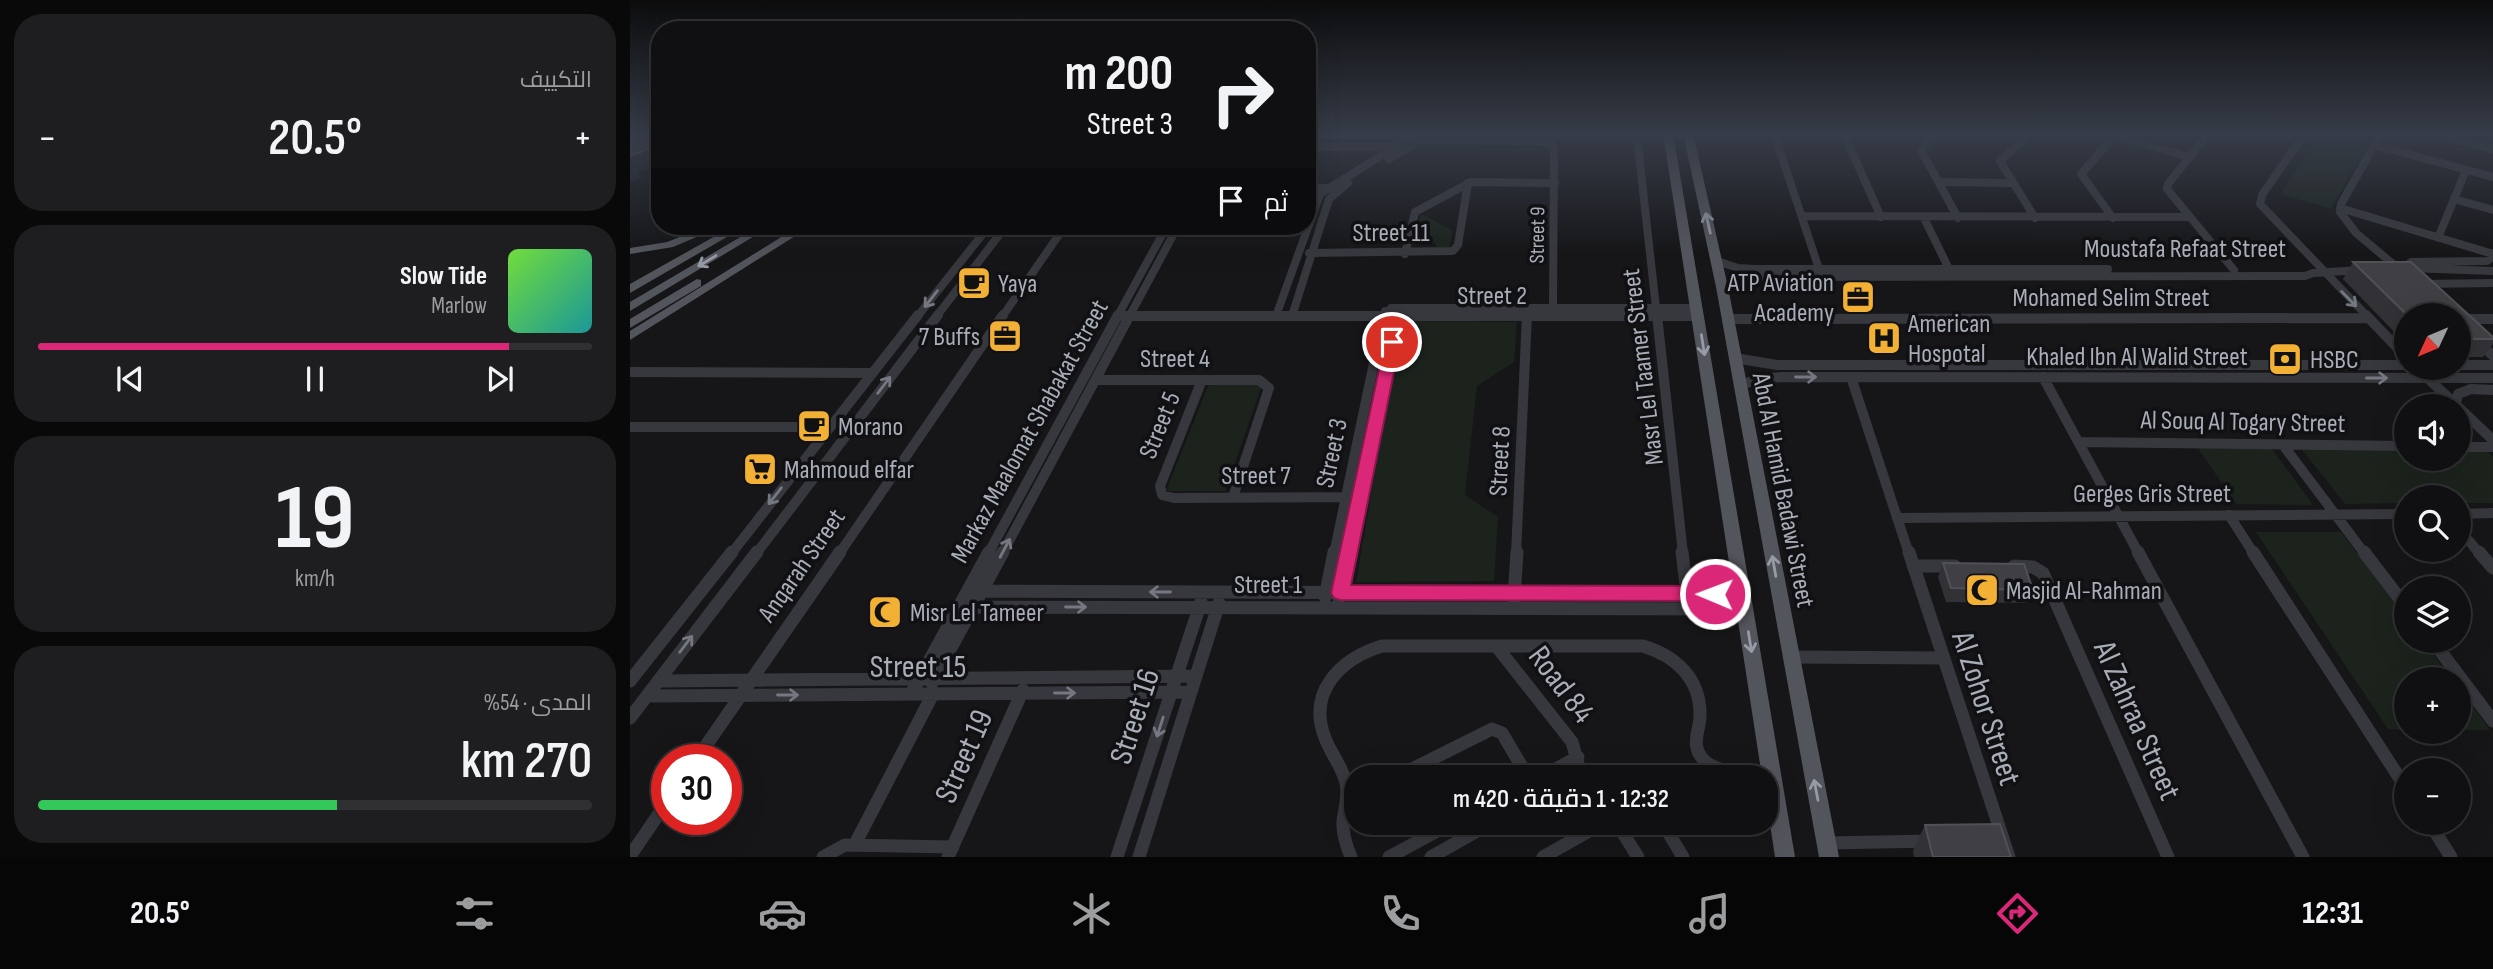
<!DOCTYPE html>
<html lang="ar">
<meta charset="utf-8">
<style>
body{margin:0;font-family:"Sofia Sans Condensed",Cairo,sans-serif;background:#1e1e20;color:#f1f3f6;direction:rtl;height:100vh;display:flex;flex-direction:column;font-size:26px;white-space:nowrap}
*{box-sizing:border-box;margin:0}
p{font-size:23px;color:#9c9d9f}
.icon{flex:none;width:38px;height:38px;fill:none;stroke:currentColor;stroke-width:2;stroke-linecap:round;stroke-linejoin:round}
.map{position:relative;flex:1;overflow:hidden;direction:ltr}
.side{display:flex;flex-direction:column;gap:14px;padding:14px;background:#09090a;width:630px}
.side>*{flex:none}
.guide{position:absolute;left:21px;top:21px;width:665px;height:214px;border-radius:28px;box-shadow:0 7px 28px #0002,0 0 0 2px #303032;direction:rtl;background:#101012;color:#f1f3f6;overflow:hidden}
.needle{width:46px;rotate:226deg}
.controls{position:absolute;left:1764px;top:303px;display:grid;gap:14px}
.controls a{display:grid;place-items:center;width:77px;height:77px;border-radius:50%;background:#101012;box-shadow:0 7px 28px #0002,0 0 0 2px #303032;font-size:35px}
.speed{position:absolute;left:21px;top:744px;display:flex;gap:14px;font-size:35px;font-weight:700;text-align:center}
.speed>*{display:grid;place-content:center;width:91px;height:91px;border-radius:50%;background:#101012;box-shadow:0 7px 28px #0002,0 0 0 2px #303032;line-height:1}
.speed .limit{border:10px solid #d22;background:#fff;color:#111}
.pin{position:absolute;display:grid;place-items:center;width:60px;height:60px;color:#fff;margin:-30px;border:4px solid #fff;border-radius:50%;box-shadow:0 2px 7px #0007}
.me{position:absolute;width:77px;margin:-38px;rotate:271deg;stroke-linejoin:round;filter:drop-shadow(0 0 5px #0008)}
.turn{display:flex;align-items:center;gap:24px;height:147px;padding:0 28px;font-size:32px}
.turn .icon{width:91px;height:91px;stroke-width:2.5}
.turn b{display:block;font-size:49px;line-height:60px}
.then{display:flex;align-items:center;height:66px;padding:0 28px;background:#0003;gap:14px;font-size:26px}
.big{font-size:52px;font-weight:600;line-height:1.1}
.side .widget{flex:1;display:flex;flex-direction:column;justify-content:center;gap:10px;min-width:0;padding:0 24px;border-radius:28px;background:#1e1e20}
.side .dial{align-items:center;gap:0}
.dial b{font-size:91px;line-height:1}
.song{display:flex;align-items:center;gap:21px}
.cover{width:84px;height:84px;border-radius:10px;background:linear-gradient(135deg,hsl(100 70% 55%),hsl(180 70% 35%))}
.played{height:7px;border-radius:4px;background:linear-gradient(90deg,#db2777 85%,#303032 85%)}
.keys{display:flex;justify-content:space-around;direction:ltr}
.heat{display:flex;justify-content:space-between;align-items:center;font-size:38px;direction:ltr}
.charge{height:10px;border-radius:5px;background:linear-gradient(90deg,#34c759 54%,#303032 0)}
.trip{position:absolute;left:714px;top:765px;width:434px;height:70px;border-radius:28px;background:#101012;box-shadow:0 7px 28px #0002,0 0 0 2px #303032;font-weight:600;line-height:70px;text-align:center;direction:rtl}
.menu{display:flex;height:112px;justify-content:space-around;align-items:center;background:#060607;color:#9c9d9f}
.menu .icon{width:49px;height:49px}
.menu .on{color:#db2777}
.menu b{font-size:32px;color:#f1f3f6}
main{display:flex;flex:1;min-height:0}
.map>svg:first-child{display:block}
.green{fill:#1c231d}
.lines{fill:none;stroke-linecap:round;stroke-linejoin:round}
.minor-far2{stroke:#37383d;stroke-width:8}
.minor-far1{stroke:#37383d;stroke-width:10}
.minor{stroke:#37383d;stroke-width:13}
.major{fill:#53555c;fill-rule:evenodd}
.wall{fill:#323236}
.shaded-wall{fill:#212124}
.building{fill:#3f3f44;stroke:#4f5156;stroke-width:2}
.oneway{stroke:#979ba6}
.oneway2{stroke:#757881}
.route{fill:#db2777;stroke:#8e194d;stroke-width:2}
.labels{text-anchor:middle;stroke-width:7;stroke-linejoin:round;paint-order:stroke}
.far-street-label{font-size:21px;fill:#a8adb8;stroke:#111113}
.street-label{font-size:26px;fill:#a8adb8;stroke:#111113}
.poi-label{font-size:26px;fill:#a8adb8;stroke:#111113;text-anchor:start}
.near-street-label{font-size:32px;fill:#a8adb8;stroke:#111113}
</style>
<main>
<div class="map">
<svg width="1863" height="857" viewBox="0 0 1863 857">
<rect width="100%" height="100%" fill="#161618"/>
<path class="green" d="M1690 133H1744L1701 209 1651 194Z
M791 214 820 229V231L823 230 819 248 806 247V243H794L809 235 781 246Z
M771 321 887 322 884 362 847 386 835 495 868 517 864 581 726 582Z
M579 384 632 385 595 491H536Z
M1670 447H1776V458H1829V447H1853L1863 457V503H1829V497H1776V503L1715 504Z
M1568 448 1642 449 1683 505 1606 504Z
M1626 532H1711L1776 618V640L1793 641 1822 679H1776V730L1758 729Z
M1829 688 1860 730H1829Z"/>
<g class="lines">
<path class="minor-far2" d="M1144 133 1189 269
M1220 133 1217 141 1251 217
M1310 133 1294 145 1292 152 1328 218
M1400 133 1370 161 1405 218
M1476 133 1559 157
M1579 133 1538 184 1537 189 1604 270
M1675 133 1632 195 1630 204 1738 317
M1751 133 1711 204 1710 212 1726 233 1769 269
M1799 133 1863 149
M677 135H777
M1007 136 1027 317
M774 140 911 141 924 146 923 308
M1744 145 1863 177
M677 147H763
M759 159 782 145 787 133
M1309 182 1383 183
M677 188H698
M1824 199 1863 210
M1710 208 1863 254
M1172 216 1559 217
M1294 218 1319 269
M1483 218 1451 174 1485 135
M1810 233 1836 170
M679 253 823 251 828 245 838 183
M775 254 785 212 841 182 925 183
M1087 261 1108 268 1124 269H1478
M1775 267 1781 262 1857 261 1861 258V253
M1778 268 1863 271
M1792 284 1863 283
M1092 287 1106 280 1128 277 1675 276 1683 273 1731 270
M761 308H1067
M897 310V317
M488 316H1068
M646 316 690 194 765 147 777 133
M662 316 699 199 718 183
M287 317 359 226
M306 317 376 226
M372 317 435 226
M487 317 537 226
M499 317 548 226
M754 317 755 311
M768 317 769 312"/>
<path class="minor-far1" d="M1027 315 1053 554
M1736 315 1776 357
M488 316H1068
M1097 319 1738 318
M1832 319H1863
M1829 323 1863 356
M1105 358 1147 365H1776
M1829 365H1863
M1787 368 1863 440
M0 372 243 373
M1221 377 1279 554
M1413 377 1509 554
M465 380H629L639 388 603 497
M572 380 530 486 532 495 544 498 730 497
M1110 386 1126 379 1153 377 1863 378
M1826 403 1828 394 1841 389 1863 390
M0 427H200
M1448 442 1776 446
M1653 445 1735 554
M1829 447H1863
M1829 514 1863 513
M1599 515 1624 554
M1267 518 1776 514
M1829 529 1850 554
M101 554 288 315
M126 554 308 315
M209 554 373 315
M358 554 488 315
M372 554 500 315
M704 554 754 315
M718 554 768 315
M886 554 897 315"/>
<path class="minor" d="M1052 552 1057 593
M1279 552 1379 857
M1508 552 1673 857
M1623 552 1776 788
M1734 552 1776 607
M1849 552 1863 568
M1283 566H1325
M1384 566 1403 567 1413 573 1538 857
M338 591 1113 594
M695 597 704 552
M709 598 719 552
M884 598 887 552
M329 607 1115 609
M1802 640 1863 721
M867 647 942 742 949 767 943 777
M1161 657 1313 658
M0 681 102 552
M28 681 565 676
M302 683 373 552
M281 694 359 552
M17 696 560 692
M0 718 127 552
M66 760 210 552
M766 777 862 729 872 733 898 777
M911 777 948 757
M1063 777 1101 772 1141 773
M986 822 1008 857
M1032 822 1053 857
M1799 822 1821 857
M1196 843 1302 841
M225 844 303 694
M0 856 37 802
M193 857 215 845 323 847
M318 857 393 690
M487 857 571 602
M509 857 589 603
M721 857C716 845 712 833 713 820 715 807 719 796 716 783 712 766 701 754 695 738 677 692 710 659 752 646H1013C1046 656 1071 679 1070 716 1070 727 1064 738 1067 748 1071 764 1087 769 1101 772
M759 857 824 822
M801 857 863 822
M913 857 975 822"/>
<path class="major" d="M1033 133H1043L1165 857H1145L1136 798V777H1132Z
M1053 133H1063L1098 287 1209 857H1189L1086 287Z
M78 226H92L43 247 0 254V248L37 242Z
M103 226H116L0 293V284Z
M129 226H141L0 311V302Z
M169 226H181L0 340V331Z
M67 279 71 280V286L0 328V319Z"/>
</g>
<path class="wall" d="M1723 262H1781L1863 337V344L1853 357H1829V315H1776V344L1713 279Z
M1313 563 1403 590 1397 603 1316 602 1308 577Z
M1295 825 1381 857H1284L1283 850Z"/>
<path class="shaded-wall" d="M30 145V164L8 172 12 177 0 182V156Z"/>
<path class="building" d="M0 133H30V145L0 156Z
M1723 262H1781L1863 337V339H1829V315H1777Z
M1313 563 1394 564 1403 590 1321 588Z
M1370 824 1381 857H1303L1295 825Z"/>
<defs><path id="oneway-shaft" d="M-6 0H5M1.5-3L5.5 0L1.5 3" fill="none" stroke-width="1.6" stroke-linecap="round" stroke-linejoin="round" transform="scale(1.75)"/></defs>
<g class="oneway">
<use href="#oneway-shaft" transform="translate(1078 223) rotate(-103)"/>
<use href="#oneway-shaft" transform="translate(77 261) rotate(149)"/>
<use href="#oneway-shaft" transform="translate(1073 345) rotate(81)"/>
<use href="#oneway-shaft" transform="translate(1144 566) rotate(-100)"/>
<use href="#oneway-shaft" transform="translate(1120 642) rotate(81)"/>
<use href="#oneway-shaft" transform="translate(1186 790) rotate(-101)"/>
</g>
<g class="oneway2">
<use href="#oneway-shaft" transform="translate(301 299) rotate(128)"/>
<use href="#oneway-shaft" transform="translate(1719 299) rotate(45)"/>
<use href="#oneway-shaft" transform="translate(1176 377)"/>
<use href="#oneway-shaft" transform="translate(1747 378)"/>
<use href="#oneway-shaft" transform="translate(254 385) rotate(-53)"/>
<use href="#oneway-shaft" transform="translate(145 496) rotate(128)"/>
<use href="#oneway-shaft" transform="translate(375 548) rotate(-62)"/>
<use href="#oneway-shaft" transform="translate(530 592) rotate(-180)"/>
<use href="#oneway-shaft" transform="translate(446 607)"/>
<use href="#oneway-shaft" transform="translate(56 644) rotate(-53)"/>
<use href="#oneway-shaft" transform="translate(435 693)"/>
<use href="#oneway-shaft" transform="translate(158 695)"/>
<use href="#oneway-shaft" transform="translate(530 727) rotate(108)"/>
</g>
<linearGradient id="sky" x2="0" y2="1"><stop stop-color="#0c0c0d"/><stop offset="0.53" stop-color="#363c48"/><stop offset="1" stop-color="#363c48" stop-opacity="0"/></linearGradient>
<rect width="1863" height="253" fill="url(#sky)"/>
<path class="route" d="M762 337 770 342 721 585 1085 586 1091 588 1094 594 1091 599 1085 601 710 600 704 598 701 593 755 342Z"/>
<defs>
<g id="cafe-square" transform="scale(1.75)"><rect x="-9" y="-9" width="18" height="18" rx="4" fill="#f2b134" stroke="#111113"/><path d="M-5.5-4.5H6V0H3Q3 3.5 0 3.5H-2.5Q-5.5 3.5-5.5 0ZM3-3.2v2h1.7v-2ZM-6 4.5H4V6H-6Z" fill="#111"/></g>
<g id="office-square" transform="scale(1.75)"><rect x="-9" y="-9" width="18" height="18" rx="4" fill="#f2b134" stroke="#111113"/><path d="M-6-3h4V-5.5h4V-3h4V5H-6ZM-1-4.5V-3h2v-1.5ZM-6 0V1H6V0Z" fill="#111"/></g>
<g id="hospital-square" transform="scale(1.75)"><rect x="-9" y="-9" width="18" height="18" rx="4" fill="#f2b134" stroke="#111113"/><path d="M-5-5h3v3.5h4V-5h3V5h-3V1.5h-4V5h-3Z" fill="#111"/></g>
<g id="bank-square" transform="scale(1.75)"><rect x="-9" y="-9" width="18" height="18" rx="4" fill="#f2b134" stroke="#111113"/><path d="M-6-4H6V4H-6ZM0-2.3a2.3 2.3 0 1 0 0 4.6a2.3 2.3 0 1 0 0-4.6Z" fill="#111"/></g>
<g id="supermarket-square" transform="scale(1.75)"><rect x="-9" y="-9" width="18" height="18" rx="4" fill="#f2b134" stroke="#111113"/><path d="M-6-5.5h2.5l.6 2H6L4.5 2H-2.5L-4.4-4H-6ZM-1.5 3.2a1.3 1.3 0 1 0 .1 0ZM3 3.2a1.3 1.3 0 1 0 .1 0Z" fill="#111"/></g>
<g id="mosque-square" transform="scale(1.75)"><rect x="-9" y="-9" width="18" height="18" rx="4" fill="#f2b134" stroke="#111113"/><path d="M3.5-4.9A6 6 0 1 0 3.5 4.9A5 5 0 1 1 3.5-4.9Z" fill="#111"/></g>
</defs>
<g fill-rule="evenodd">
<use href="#cafe-square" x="344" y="283"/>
<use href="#office-square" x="1228" y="297"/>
<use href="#office-square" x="375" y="336"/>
<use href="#hospital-square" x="1254" y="338"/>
<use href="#bank-square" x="1655" y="359"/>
<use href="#cafe-square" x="184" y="426"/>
<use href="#supermarket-square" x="130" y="469"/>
<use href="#mosque-square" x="1352" y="590"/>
<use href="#mosque-square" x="255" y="612"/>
</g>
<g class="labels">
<g class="far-street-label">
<text transform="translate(907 235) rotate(-89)" y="7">Street 9</text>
</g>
<g class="street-label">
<text x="761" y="241">Street 11</text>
<text x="1555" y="257">Moustafa Refaat Street</text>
<text x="862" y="304">Street 2</text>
<text x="1481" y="306">Mohamed Selim Street</text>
<text x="1507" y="365">Khaled Ibn Al Walid Street</text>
<text x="545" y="367">Street 4</text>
<text transform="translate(1012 367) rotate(-97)" y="9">Masr Lel Taamer Street</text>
<text transform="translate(1613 421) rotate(1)" y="9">Al Souq Al Togary Street</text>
<text transform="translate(529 425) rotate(-68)" y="9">Street 5</text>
<text transform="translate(399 431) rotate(-61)" y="9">Markaz Maalomat Shabakat Street</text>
<text transform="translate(701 453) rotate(-78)" y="9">Street 3</text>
<text transform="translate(869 461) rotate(-87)" y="9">Street 8</text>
<text x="626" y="484">Street 7</text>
<text transform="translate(1154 490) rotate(79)" y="9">Abd Al Hamid Badawi Street</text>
<text x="1522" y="502">Gerges Gris Street</text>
<text transform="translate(171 565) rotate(-55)" y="9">Anqarah Street</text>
<text x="638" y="593">Street 1</text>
</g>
<g class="poi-label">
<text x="1204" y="291" text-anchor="end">ATP Aviation<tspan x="1204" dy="30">Academy</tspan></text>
<text x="368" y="292">Yaya</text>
<text x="1278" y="332">American<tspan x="1278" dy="30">Hospotal</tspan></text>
<text x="350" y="345" text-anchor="end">7 Buffs</text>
<text x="1680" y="368">HSBC</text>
<text x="208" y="435">Morano</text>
<text x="154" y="478">Mahmoud elfar</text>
<text x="1376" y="599">Masjid Al-Rahman</text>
<text x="280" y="621">Misr Lel Tameer</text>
</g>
<g class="near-street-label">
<text x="288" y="677">Street 15</text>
<text transform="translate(932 684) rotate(53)" y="11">Road 84</text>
<text transform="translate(1357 708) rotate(72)" y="11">Al Zohor Street</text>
<text transform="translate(504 716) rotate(-72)" y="11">Street 16</text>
<text transform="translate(1508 720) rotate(66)" y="11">Al Zahraa Street</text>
<text transform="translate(333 756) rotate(-66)" y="11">Street 19</text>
</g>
</g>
</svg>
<div class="controls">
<a><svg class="needle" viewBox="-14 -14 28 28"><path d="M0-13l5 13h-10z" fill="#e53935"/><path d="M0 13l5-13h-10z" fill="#9c9d9f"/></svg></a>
<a><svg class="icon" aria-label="sound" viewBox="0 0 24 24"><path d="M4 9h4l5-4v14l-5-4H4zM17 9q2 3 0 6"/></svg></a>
<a><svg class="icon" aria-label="search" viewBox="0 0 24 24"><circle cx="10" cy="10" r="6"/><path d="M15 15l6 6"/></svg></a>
<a><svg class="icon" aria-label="layers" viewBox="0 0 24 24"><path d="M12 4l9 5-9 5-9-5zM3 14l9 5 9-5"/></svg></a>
<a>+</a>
<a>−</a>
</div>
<div class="speed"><div class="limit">30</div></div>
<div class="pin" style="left:762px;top:342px;background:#d93025"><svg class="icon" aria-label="arrive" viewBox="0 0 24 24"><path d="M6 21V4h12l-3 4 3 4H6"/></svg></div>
<svg class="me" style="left:1085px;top:594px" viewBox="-20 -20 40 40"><circle r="17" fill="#db2777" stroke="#fff" stroke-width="3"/><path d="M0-11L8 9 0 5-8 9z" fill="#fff"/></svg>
<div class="trip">12:32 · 1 دقيقة · 420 m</div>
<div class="guide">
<div class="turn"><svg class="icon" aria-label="right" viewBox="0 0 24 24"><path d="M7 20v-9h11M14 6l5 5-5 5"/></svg><div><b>200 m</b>Street 3</div></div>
<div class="then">ثم<svg class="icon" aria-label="arrive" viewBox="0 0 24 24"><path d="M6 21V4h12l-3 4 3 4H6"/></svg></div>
</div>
</div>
<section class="side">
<div class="widget"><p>التكييف</p>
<div class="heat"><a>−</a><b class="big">20.5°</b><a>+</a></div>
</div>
<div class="widget">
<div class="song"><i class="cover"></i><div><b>Slow Tide</b><p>Marlow</p></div></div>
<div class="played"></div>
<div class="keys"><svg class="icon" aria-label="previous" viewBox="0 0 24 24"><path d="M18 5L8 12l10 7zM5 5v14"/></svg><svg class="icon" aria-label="pause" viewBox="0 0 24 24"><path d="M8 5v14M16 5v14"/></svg><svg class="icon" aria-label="next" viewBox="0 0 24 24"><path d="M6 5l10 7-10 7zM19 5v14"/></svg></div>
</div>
<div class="widget dial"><b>19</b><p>km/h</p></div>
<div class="widget"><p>المدى · 54%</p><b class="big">270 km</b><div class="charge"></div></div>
</section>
</main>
<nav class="menu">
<b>12:31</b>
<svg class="icon on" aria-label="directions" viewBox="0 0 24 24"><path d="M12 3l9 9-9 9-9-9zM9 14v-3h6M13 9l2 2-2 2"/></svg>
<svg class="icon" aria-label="music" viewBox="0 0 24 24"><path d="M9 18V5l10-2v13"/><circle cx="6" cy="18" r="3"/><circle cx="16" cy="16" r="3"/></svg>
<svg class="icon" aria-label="phone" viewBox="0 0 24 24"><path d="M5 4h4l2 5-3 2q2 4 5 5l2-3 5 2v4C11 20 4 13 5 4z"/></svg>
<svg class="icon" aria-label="climate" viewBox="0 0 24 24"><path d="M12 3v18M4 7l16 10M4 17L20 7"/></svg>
<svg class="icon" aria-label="car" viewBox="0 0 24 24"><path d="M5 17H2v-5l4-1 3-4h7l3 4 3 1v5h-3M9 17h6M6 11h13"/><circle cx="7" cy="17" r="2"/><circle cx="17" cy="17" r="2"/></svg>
<svg class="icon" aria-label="filters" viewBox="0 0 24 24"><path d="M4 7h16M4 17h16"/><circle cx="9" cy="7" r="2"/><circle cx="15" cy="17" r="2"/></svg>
<b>20.5°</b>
</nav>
